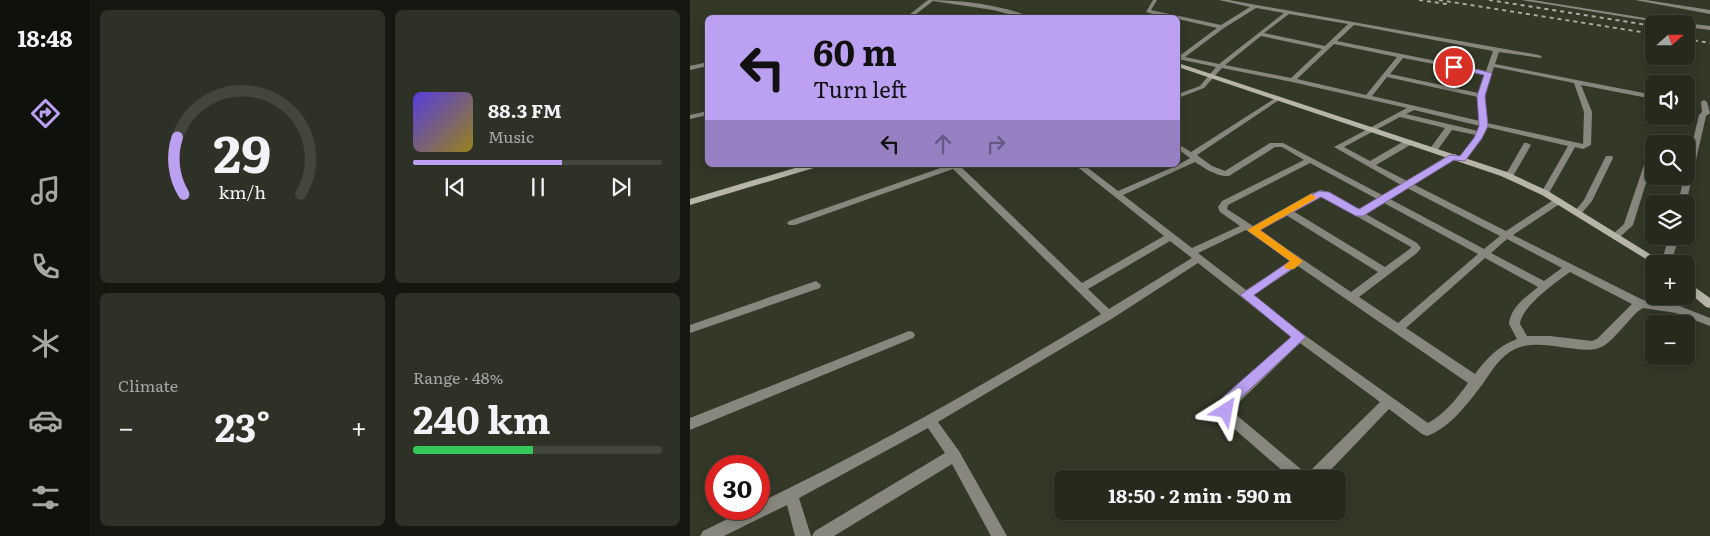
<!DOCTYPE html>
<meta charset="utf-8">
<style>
body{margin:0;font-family:Literata,serif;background:#2e3226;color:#f1f3f6;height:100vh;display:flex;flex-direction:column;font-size:19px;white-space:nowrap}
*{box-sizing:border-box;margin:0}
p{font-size:16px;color:#a4a7a4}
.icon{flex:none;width:28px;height:28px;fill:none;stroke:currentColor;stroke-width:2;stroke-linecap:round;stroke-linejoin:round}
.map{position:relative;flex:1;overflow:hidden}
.panel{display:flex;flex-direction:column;gap:10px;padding:10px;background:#151710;width:600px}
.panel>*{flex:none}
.top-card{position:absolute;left:15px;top:15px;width:475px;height:152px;border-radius:8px;box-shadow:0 2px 12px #0003,0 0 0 1px #42463b;background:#bca0f2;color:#111;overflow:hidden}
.needle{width:32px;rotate:69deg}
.fabs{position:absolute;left:955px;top:15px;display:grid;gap:10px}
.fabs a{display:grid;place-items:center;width:50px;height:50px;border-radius:8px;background:#262a1d;box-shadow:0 2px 12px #0003,0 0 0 1px #42463b;font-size:25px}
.speed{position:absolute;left:15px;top:455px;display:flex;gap:10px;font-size:25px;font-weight:700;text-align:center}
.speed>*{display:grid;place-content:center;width:65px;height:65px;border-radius:50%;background:#262a1d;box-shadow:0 2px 12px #0003,0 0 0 1px #42463b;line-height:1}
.speed .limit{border:8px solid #d22;background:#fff;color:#111}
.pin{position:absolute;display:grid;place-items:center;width:42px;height:42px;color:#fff;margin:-21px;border:2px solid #fff;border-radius:50%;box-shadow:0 1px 5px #0007}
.me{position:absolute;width:55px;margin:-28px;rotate:34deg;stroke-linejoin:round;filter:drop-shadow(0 0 4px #0008)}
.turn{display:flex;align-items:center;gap:18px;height:105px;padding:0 25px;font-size:22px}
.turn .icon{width:65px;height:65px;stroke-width:2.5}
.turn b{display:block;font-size:35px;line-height:42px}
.lanes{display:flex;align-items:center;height:48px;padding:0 25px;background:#0003;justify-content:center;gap:25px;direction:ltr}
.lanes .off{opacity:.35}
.big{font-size:38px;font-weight:700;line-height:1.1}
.panel .tile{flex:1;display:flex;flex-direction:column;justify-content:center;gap:8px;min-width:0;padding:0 18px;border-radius:8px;background:#2e3226}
.panel .dial{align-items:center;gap:0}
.dial svg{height:130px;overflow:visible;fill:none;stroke:#42463b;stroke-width:7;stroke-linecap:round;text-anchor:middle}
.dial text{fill:#f1f3f6;stroke:none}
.song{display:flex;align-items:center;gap:15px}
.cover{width:60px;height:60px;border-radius:8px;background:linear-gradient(135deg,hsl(250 70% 55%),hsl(50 70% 35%))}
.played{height:5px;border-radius:2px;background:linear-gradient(90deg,#bca0f2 60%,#42463b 60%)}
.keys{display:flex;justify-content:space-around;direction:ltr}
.heat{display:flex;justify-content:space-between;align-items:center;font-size:28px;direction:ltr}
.charge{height:8px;border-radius:4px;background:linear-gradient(90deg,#34c759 48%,#42463b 0)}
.panel .tiles{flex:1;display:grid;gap:10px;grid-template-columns:repeat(2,1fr)}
.trip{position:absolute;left:364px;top:470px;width:292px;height:50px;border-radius:8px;background:#262a1d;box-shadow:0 2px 12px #0003,0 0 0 1px #42463b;font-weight:700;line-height:50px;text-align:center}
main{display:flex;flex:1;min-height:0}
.tabs{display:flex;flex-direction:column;width:90px;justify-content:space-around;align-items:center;background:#0f110c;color:#a4a7a4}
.tabs .icon{width:35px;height:35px}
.tabs .active{color:#bca0f2}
.tabs b{font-size:22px;color:#f1f3f6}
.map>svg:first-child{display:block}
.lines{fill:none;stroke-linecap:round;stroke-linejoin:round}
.street{fill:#88877e;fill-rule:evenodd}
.secondary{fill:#b7b5a7;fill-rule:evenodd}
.rail{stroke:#aaaea0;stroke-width:2;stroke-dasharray:4 4;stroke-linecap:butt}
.route{fill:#bca0f2;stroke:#7a689d}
.slow{fill:#f59e0b}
</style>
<main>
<nav class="tabs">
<b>18:48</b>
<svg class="icon active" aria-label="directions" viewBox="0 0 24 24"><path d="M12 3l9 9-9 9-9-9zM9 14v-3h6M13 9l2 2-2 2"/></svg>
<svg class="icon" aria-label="music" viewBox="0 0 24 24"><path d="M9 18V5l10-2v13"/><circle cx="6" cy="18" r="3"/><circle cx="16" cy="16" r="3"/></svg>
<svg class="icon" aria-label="phone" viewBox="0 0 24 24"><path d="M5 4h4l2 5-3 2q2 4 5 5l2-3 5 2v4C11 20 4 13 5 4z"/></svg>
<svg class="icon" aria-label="climate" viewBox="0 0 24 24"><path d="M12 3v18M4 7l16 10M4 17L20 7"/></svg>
<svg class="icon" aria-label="car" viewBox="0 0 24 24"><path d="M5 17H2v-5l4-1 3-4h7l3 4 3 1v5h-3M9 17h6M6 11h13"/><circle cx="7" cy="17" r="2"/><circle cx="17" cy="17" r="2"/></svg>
<svg class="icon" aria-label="filters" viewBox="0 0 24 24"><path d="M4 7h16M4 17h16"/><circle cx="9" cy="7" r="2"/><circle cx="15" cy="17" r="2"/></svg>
</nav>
<section class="panel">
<div class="tiles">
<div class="tile dial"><svg viewBox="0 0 100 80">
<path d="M14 69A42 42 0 1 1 86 69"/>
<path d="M14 69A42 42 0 0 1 10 34" stroke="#bca0f2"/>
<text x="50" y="56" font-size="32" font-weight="700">29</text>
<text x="50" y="72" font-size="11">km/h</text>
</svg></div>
<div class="tile">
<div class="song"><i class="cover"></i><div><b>88.3 FM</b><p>Music</p></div></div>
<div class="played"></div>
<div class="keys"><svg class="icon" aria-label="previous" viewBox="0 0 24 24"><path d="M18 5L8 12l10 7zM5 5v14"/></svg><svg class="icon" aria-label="pause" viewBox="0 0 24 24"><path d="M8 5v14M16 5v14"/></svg><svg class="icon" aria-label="next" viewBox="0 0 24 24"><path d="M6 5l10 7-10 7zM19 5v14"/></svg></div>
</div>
<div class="tile"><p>Climate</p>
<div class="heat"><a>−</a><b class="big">23°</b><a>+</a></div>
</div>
<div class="tile"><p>Range · 48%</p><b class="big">240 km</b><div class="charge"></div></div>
</div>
</section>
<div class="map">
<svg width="1020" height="536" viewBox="0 0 1020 536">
<rect width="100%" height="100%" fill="#333827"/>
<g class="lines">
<path class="street" d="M238 0C272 0 312 5 344 18H334L303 10 243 1 221 18H215Z
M463 0H467L461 10 531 25 560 7 529 0H539L849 55 852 57 851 58 809 52 805 64 964 95 963 99 891 85 902 112 901 145 893 149 885 147 859 193 855 196 851 193 878 146 797 127 792 139 775 161H772L768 159 786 135 762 130 746 152H743L739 150 755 128 710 117 654 147 680 161 716 140H722V144L686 165 717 181 760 154H766V158L723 184 816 231 865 199H871L872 201 871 203 823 235 953 300 987 305 1020 318V326L986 313 953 308 947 312C938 321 925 338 915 345 895 359 853 336 825 349 810 356 801 372 792 385 777 404 761 427 737 436L732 434 699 409 632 479H602L534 420 530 406 532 402 602 337 508 263 423 318 248 422 269 451 317 536H301L262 464 144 536H122L125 531 255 453 238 428 109 498 121 536H105L97 505 34 536H10L13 531 58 509H69V503C187 446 299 382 411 314L263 169 105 225H99L97 223 99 221 259 165H269L392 283 474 236 385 165H394L428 191 488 165 500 158 488 149V144L501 152 587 97 590 99 589 100 507 155 522 166 535 171 580 143H593L694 196 711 185 644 147 717 108 602 82 532 68 514 88 488 98V94L510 86 526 67 488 59V57L527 28 488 19V18H478L456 12ZM566 8 594 13 529 64 495 57 534 28ZM599 14 658 24 635 46 574 33ZM664 25 803 51 796 71 647 41ZM571 36 632 49 601 78 535 65ZM644 44 707 57 676 95 607 79ZM713 58 795 74 788 93 700 74ZM804 67 884 83 894 112 893 144 797 123 794 96ZM697 77 788 97 790 121 682 96ZM724 110 790 126 788 131 716 114ZM585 147H592L614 160 532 201 528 207 530 212 550 226 502 248 433 195 505 162C514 168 527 177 539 176ZM620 163 687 199 669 210 632 190 622 193 563 226 537 209 538 205ZM717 188 810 236 794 249 700 199ZM631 196 721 247V248L695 267 603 211ZM694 203 788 254 708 323 669 297 727 253 731 248 727 243 676 214ZM596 215 688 272 661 292 569 230ZM556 230 601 261 556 290 508 253ZM817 239 872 268 854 281 801 253ZM480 241 502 258 419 309 398 289ZM795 258 848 287C837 296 820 308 819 324L827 339C808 346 796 359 785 374L716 328ZM608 266 778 383C767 398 755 414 738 423L613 334 563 295ZM880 272 942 304 907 339 902 341 860 336H837L830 324C831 307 866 282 880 272ZM610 343 690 402 622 469 618 471 612 470 544 413 543 408Z
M831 0H843L993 24H978Z
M945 0H956L1020 10V14Z
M996 23 1020 26V30L996 27V24H994Z
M18 62V66L0 70V66Z
M1014 100 1017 102 1020 113 1016 116 996 204H988L994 176H996V169L1009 115 1012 112 1011 102Z
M18 111V115L0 119V115Z
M834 143H837L841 145 822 178H816L815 176Z
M916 156H922L923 158 902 201 891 214H885L884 212 894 200Z
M954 165H957L961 167 943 225 930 237H924L922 235 934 224Z
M979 236H989L981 264H971Z
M126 281 131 285 130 288 0 333V325Z
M219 331 223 332 225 335 223 338 0 430V418Z"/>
<path class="secondary" d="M488 63 817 172 858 191 976 264H964L852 195 811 176 488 67Z
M115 165H128L127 167 0 205V199Z
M996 281 1020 298V308L1016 307 996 290Z"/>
<path class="rail" d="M729 0 757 4
M749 0 964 34
M799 0 964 26
M996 39 1020 43"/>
</g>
<path class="route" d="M764 64 802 73 795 96 798 126 792 138 775 161 764 160 673 216H666L631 197 570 230 613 261 564 295 616 337 545 403 541 415 536 417 531 415 528 411 534 396 601 337 550 295 600 261 557 230 629 191 639 192 669 209 760 155 770 156 784 138 789 126 787 96 794 75 761 68Z"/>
<path class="slow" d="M621 194 626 197 625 199 570 230 613 261 604 269H596L594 266 600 261 557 230Z"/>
</svg>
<div class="fabs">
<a><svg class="needle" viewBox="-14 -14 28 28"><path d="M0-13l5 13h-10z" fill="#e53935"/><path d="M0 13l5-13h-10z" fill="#a4a7a4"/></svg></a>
<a><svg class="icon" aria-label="sound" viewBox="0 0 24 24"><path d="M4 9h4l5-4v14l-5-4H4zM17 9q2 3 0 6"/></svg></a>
<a><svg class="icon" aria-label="search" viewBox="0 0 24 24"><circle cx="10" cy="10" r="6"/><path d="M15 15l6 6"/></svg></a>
<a><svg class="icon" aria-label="layers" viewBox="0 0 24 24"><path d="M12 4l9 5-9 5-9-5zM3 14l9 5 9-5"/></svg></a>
<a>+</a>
<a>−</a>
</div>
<div class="speed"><div class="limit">30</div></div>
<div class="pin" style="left:764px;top:67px;background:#d93025"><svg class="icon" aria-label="arrive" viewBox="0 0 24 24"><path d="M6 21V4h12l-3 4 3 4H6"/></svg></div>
<svg class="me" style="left:536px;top:411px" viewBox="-20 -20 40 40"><path d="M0-17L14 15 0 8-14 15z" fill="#bca0f2" stroke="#fff" stroke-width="4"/></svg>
<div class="trip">18:50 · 2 min · 590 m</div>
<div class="top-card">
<div class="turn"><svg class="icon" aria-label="left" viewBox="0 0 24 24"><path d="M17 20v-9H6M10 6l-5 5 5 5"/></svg><div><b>60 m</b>Turn left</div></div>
<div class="lanes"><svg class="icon" aria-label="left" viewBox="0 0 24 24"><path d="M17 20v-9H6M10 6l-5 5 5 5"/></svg><svg class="icon off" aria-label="ahead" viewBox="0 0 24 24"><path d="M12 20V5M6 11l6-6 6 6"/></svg><svg class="icon off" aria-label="right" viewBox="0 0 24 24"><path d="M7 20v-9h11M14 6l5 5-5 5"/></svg></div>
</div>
</div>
</main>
